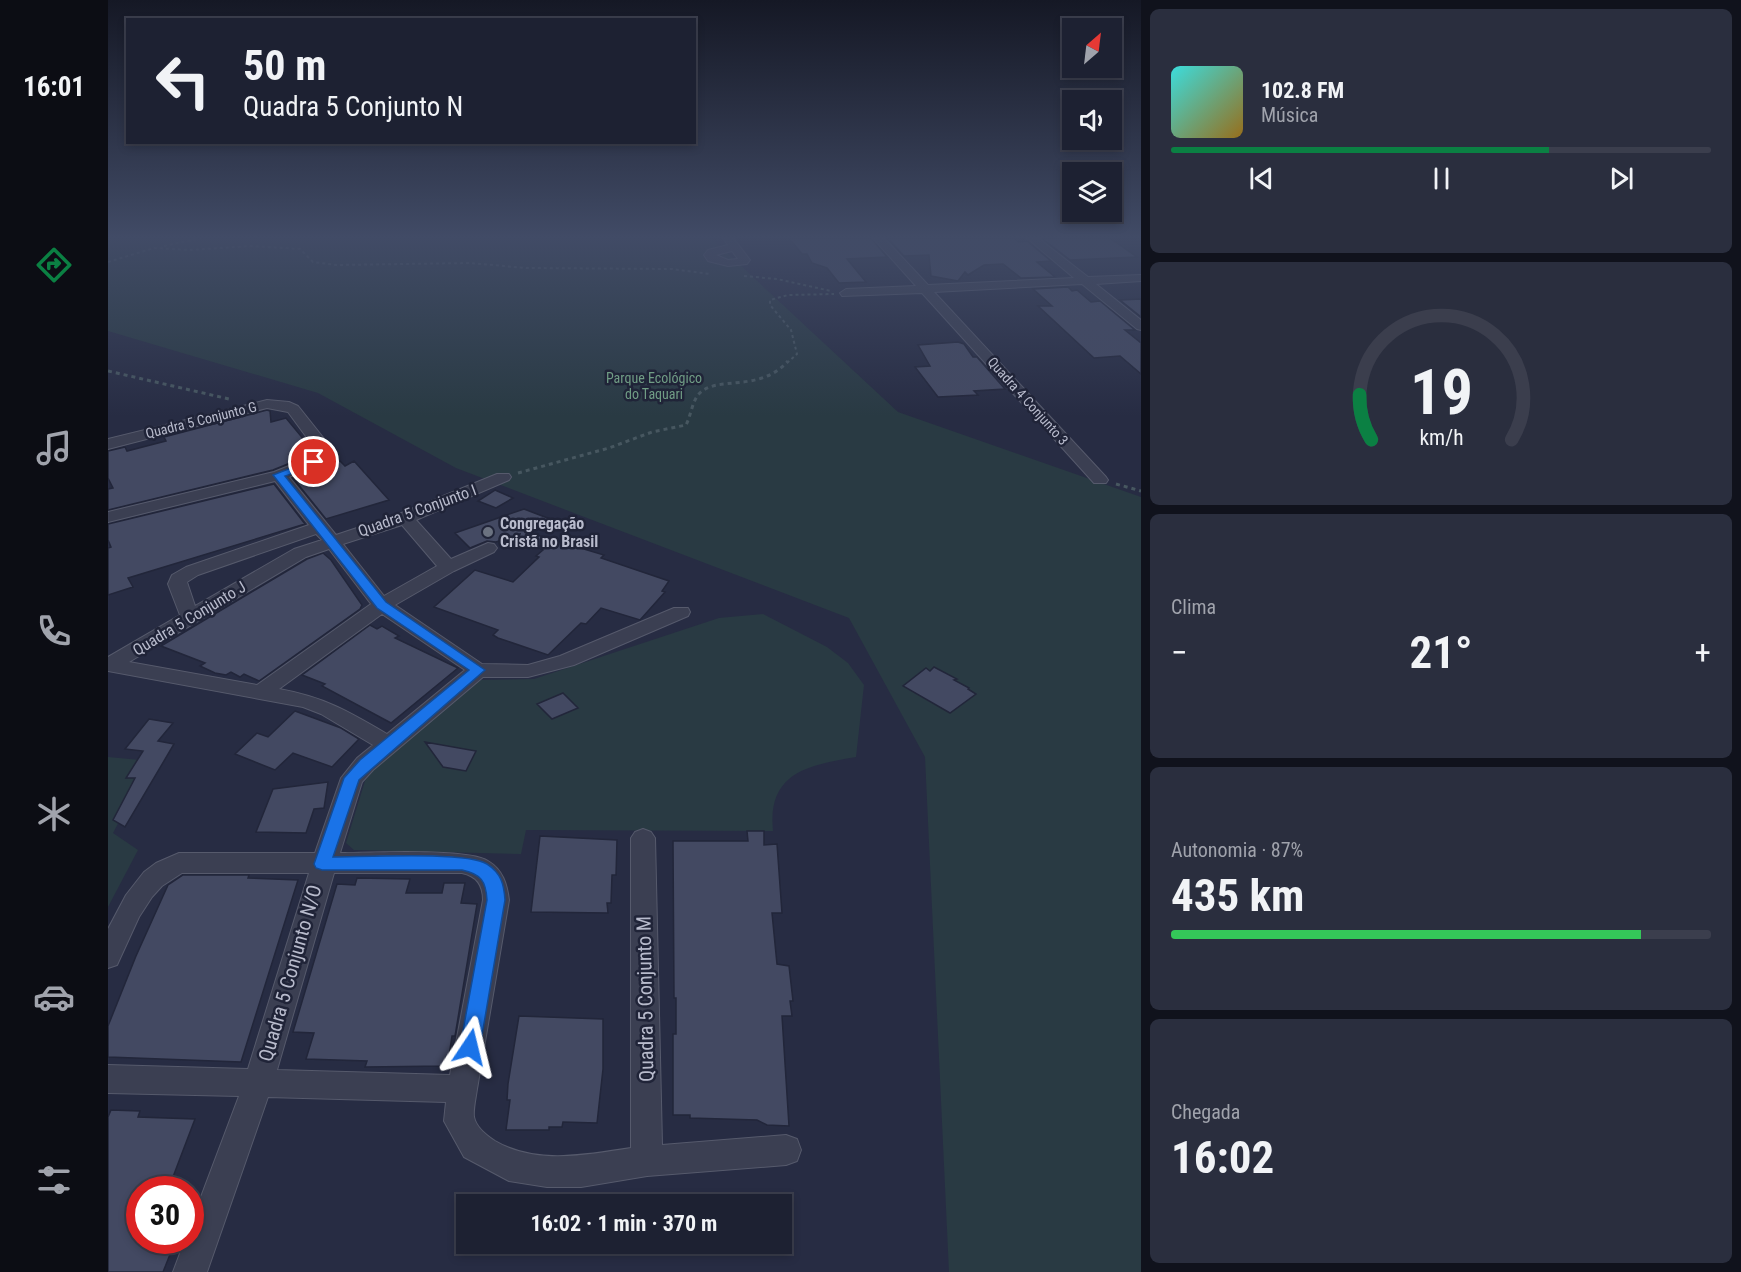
<!DOCTYPE html>
<html lang="pt">
<meta charset="utf-8">
<style>
body{margin:0;font-family:"Roboto Condensed",sans-serif;background:#2a2e3e;color:#f1f3f6;height:100vh;display:flex;flex-direction:column;font-size:22px;white-space:nowrap}
*{box-sizing:border-box;margin:0}
p{font-size:20px;color:#a0a3ac}
.icon{flex:none;width:33px;height:33px;fill:none;stroke:currentColor;stroke-width:2;stroke-linecap:round;stroke-linejoin:round}
.map{position:relative;flex:1;overflow:hidden}
.panel{display:flex;flex-direction:column;gap:9px;padding:9px;background:#10121c;width:600px}
.panel>*{flex:none}
.hud{position:absolute;left:18px;top:18px;width:570px;height:126px;border-radius:0px;box-shadow:0 3px 9px #0003,0 0 0 2px #3b3e4d;background:#1d2132;color:#f1f3f6;overflow:hidden}
.needle{width:39px;rotate:28deg}
.fabs{position:absolute;left:954px;top:18px;display:grid;gap:12px}
.fabs a{display:grid;place-items:center;width:60px;height:60px;border-radius:0px;background:#1d2132;box-shadow:0 3px 9px #0003,0 0 0 2px #3b3e4d;font-size:30px}
.speed{position:absolute;left:18px;top:1176px;display:flex;gap:12px;font-size:30px;font-weight:700;text-align:center}
.speed>*{display:grid;place-content:center;width:78px;height:78px;border-radius:50%;background:#1d2132;box-shadow:0 3px 9px #0003,0 0 0 2px #3b3e4d;line-height:1}
.speed .limit{border:9px solid #d22;background:#fff;color:#111}
.pin{position:absolute;display:grid;place-items:center;width:51px;height:51px;color:#fff;margin:-26px;border:3px solid #fff;border-radius:50%;box-shadow:0 2px 6px #0007}
.me{position:absolute;width:66px;margin:-33px;rotate:10deg;stroke-linejoin:round;filter:drop-shadow(0 0 4px #0008)}
.turn{display:flex;align-items:center;gap:21px;height:126px;padding:0 18px;font-size:27px}
.turn .icon{width:78px;height:78px;stroke-width:2.5}
.turn b{display:block;font-size:42px;line-height:51px}
.big{font-size:45px;font-weight:700;line-height:1.1}
.panel .widget{flex:1;display:flex;flex-direction:column;justify-content:center;gap:9px;min-width:0;padding:0 21px;border-radius:9px;background:#2a2e3e}
.panel .dial{align-items:center;gap:0}
.dial svg{height:156px;overflow:visible;fill:none;stroke:#3b3e4d;stroke-width:7;stroke-linecap:round;text-anchor:middle}
.dial text{fill:#f1f3f6;stroke:none}
.song{display:flex;align-items:center;gap:18px}
.cover{width:72px;height:72px;border-radius:9px;background:linear-gradient(135deg,hsl(180 70% 55%),hsl(40 70% 35%))}
.played{height:6px;border-radius:3px;background:linear-gradient(90deg,#0b8043 70%,#3b3e4d 70%)}
.keys{display:flex;justify-content:space-around;direction:ltr}
.heat{display:flex;justify-content:space-between;align-items:center;font-size:33px;direction:ltr}
.charge{height:9px;border-radius:4px;background:linear-gradient(90deg,#34c759 87%,#3b3e4d 0)}
.trip{position:absolute;left:348px;top:1194px;width:336px;height:60px;border-radius:0px;background:#1d2132;box-shadow:0 3px 9px #0003,0 0 0 2px #3b3e4d;font-weight:700;line-height:60px;text-align:center}
main{display:flex;flex:1;min-height:0}
.menu{display:flex;flex-direction:column;width:108px;justify-content:space-around;align-items:center;background:#0c0d14;color:#a0a3ac}
.menu .icon{width:42px;height:42px}
.menu .on{color:#0b8043}
.menu b{font-size:27px;color:#f1f3f6}
.map>svg:first-child{display:block}
.green{fill:#293a43}
.building{fill:#434962;stroke:#22263a;stroke-width:1.5}
.lines{fill:none;stroke-linecap:round;stroke-linejoin:round}
.street-casing{stroke:#565a6c;stroke-width:2}
.path-far1{stroke:#475760;stroke-width:2;stroke-dasharray:3 3;stroke-linecap:butt}
.path{stroke:#475760;stroke-width:3;stroke-dasharray:4 4;stroke-linecap:butt}
.street{fill:#3b3f52;fill-rule:evenodd}
.route{fill:#1a73e8;stroke:#114b97;stroke-width:1.5}
.worship-dot{fill:#6b7280;stroke:#202438;stroke-width:2}
.labels{text-anchor:middle;stroke-width:5;stroke-linejoin:round;paint-order:stroke}
.far-park-label{font-size:14px;fill:#709d85;stroke:#202438}
.far-street-label{font-size:14px;fill:#b8bbcc;stroke:#202438}
.street-label{font-size:16px;fill:#b8bbcc;stroke:#202438}
.poi-label{font-size:16px;font-weight:bold;fill:#b8bbcc;stroke:#202438;text-anchor:start}
.near-street-label{font-size:20px;fill:#b8bbcc;stroke:#202438}
</style>
<main>
<nav class="menu">
<b>16:01</b>
<svg class="icon on" aria-label="directions" viewBox="0 0 24 24"><path d="M12 3l9 9-9 9-9-9zM9 14v-3h6M13 9l2 2-2 2"/></svg>
<svg class="icon" aria-label="music" viewBox="0 0 24 24"><path d="M9 18V5l10-2v13"/><circle cx="6" cy="18" r="3"/><circle cx="16" cy="16" r="3"/></svg>
<svg class="icon" aria-label="phone" viewBox="0 0 24 24"><path d="M5 4h4l2 5-3 2q2 4 5 5l2-3 5 2v4C11 20 4 13 5 4z"/></svg>
<svg class="icon" aria-label="climate" viewBox="0 0 24 24"><path d="M12 3v18M4 7l16 10M4 17L20 7"/></svg>
<svg class="icon" aria-label="car" viewBox="0 0 24 24"><path d="M5 17H2v-5l4-1 3-4h7l3 4 3 1v5h-3M9 17h6M6 11h13"/><circle cx="7" cy="17" r="2"/><circle cx="17" cy="17" r="2"/></svg>
<svg class="icon" aria-label="filters" viewBox="0 0 24 24"><path d="M4 7h16M4 17h16"/><circle cx="9" cy="7" r="2"/><circle cx="15" cy="17" r="2"/></svg>
</nav>
<div class="map">
<svg width="1033" height="1272" viewBox="0 0 1033 1272">
<rect width="100%" height="100%" fill="#272c43"/>
<path class="green" d="M0 238H603L790 412 1033 497V1272H841L817 757 741 618 348 468 210 393 0 331Z
M655 614 719 647 740 663 756 685 748 757C701 765 659 772 665 831L418 830 413 854 246 850 238 843 257 781 266 767 371 680 426 679 611 618Z
M0 757 43 761 5 833 30 850 0 907Z"/>
<path class="building" d="M681 238H763L779 257 739 259 758 282 731 283 719 268 704 263 699 254H694Z
M779 238H906L910 242 919 241 943 261 929 262 947 277 913 278 895 264 876 265 860 275 857 272 850 281 823 276 821 255 796 256Z
M950 238H1002L1029 257 962 260 935 239Z
M960 287 964 291 969 290 983 302 992 301 1027 330H1017L1033 343V374L1012 356 986 358 930 306H944L925 289Z
M1033 299V317L1012 300Z
M850 342 856 344 865 357H869L897 389 866 391 870 395 830 397 807 367 822 366 810 345Z
M159 410 162 411 163 422 178 418 207 453 165 470 0 510V489L5 488 0 478V451L17 447 19 451 58 441 56 437Z
M232 461 237 466 246 461 281 500 218 519 185 478 218 464Z
M166 484 197 524 20 578 25 587 0 595V548L3 547 0 540V524Z
M387 490 405 498 388 508 370 501Z
M416 509 450 522 419 532 496 555 493 558 561 581 554 591 557 592 532 620 493 608 478 624 473 623 440 655 390 638 385 635 390 630 326 607 367 570 405 582 431 557 428 556 435 550 410 540 412 534 388 542 379 541 362 548 347 533Z
M215 553 223 560 254 605 252 609 151 681 136 674 132 677 123 672 118 675 107 673 92 666 97 663 53 646 199 559Z
M262 625 269 629 274 626 291 636 287 638 350 668 283 723 214 686 217 684 194 675Z
M826 667 849 679 846 680 861 688 860 689 868 694 842 713 795 686 818 668 822 671Z
M455 693 470 708 444 719 429 704Z
M187 711 233 728 251 739 224 767 185 753 167 770 127 754 149 733 160 737Z
M41 719 65 723 50 741 66 744 17 827 5 820 27 778H18L35 751 17 749Z
M317 742 368 751 358 771 335 767Z
M220 782 216 808 206 809 198 833 148 832 165 789Z
M639 831H656V845L669 844 674 913H664L669 964 681 966 685 1001H682L684 1016H674L681 1126 659 1125 649 1120 582 1118V1115H565V1034H568V998H566L565 841H640Z
M432 836 509 840 508 875H504L503 903H499L500 913 423 912Z
M75 875H141L140 878 190 880 133 1062 0 1057V1026L28 956 60 885Z
M249 878 302 879 298 893H334L336 883H357L353 903 369 904 347 1036H344L340 1063 337 1066 257 1067 259 1061 198 1059 206 1033 185 1032 229 884 247 885Z
M411 1016 495 1019V1069L489 1123 455 1122 454 1127H441V1130H398L402 1100H399L400 1084Z
M3 1110 32 1111 30 1117 87 1119 60 1190H32V1240L67 1242 55 1272H0V1117Z"/>
<g class="lines">
<g class="street-casing">
<path id="street" d="M615 238H625L642 260 639 264 620 266 600 261 596 255 600 250 620 245ZM624 251 630 259 620 260 608 255Z
M765 238H776L820 285 966 278 919 238H930L980 277 1033 275V281L988 284 1033 320V330L1029 329 974 284 826 292 998 477 1000 480 998 483H986L814 293 734 296 732 293 738 289 808 286Z
M159 400 181 402 190 406 225 450 227 456 224 459 181 477 228 535 291 514 389 474H401L403 477 401 480 308 520 343 559 380 543 386 544 389 548 386 552 346 571 287 605 374 664 420 665 452 656 566 608H580L582 612 580 616 466 665 420 677H375L265 770 254 782 232 853C259 853 361 848 380 861 395 870 399 884 401 900L369 1089C368 1097 365 1109 366 1117 368 1127 379 1136 387 1141 428 1165 478 1155 523 1148V838L527 832 535 829 543 832 547 838 554 1145 678 1135 689 1139 693 1150 689 1161 678 1165 539 1176 473 1187H439L401 1181 356 1157 336 1121 338 1102 160 1097 99 1272H65L77 1240H82V1226L131 1096 0 1093V1065L140 1069 201 873H74L54 886 44 897 31 917 9 965 0 968V929L18 895 36 872 48 863 71 853H207L233 778 249 758 265 745 213 714 195 707 0 671V657L72 615 60 584 64 575 78 567 201 525 167 481 0 522V512L166 472 211 454 180 412 159 408 0 449V439ZM294 525 329 566 276 596 235 544ZM208 534 214 540 186 549 87 606 79 582 90 575ZM221 549 263 604 149 685 21 662 198 557ZM274 614 357 670 279 734C240 711 216 697 171 689ZM226 873H354C369 876 375 885 375 900L342 1075 169 1070Z"/>
</g>
<path class="path-far1" d="M56 246 93 238
M0 262 46 248 82 250 144 246 192 249 205 262 228 265 362 263 418 268 564 269 602 274
M636 276 669 279 723 291
M679 363 689 354 683 330 662 305V300L680 295 726 294"/>
<path class="path" d="M0 371 121 399
M410 473 501 448 544 432 578 425C583 415 584 403 590 395 607 374 651 394 680 361
M1008 484 1033 491"/>
<use href="#street" class="street"/>
</g>
<linearGradient id="sky" x2="0" y2="1"><stop stop-color="#151825"/><stop offset="0.57" stop-color="#414b66"/><stop offset="1" stop-color="#414b66" stop-opacity="0"/></linearGradient>
<rect width="1033" height="416" fill="url(#sky)"/>
<path class="route" d="M206 459 210 460V465L177 476 278 602 377 670 251 780 225 857C254 857 359 851 379 864 393 873 396 884 397 900L372 1047 369 1053 362 1056 355 1053 352 1047 379 900C378 881 373 874 354 870H214L208 868 206 864 236 778 252 760 361 670 269 608 165 475Z"/>
<circle class="worship-dot" cx="380" cy="532" r="6"/>
<g class="labels">
<g class="far-park-label">
<text x="546" y="383">Parque Ecológico<tspan x="546" dy="16">do Taquari</tspan></text>
</g>
<g class="far-street-label">
<text transform="translate(920 401) rotate(48)" y="5">Quadra 4 Conjunto 3</text>
<text transform="translate(93 420) rotate(-14)" y="5">Quadra 5 Conjunto G</text>
</g>
<g class="street-label">
<text transform="translate(309 510) rotate(-20)" y="6">Quadra 5 Conjunto I</text>
<text transform="translate(81 618) rotate(-31)" y="6">Quadra 5 Conjunto J</text>
</g>
<g class="poi-label">
<text x="392" y="529">Congregação<tspan x="392" dy="18">Cristã no Brasil</tspan></text>
</g>
<g class="near-street-label">
<text transform="translate(182 973) rotate(-74)" y="7">Quadra 5 Conjunto N/O</text>
<text transform="translate(537 999) rotate(-91)" y="7">Quadra 5 Conjunto M</text>
</g>
</g>
</svg>
<div class="fabs">
<a><svg class="needle" viewBox="-14 -14 28 28"><path d="M0-13l5 13h-10z" fill="#e53935"/><path d="M0 13l5-13h-10z" fill="#a0a3ac"/></svg></a>
<a><svg class="icon" aria-label="sound" viewBox="0 0 24 24"><path d="M4 9h4l5-4v14l-5-4H4zM17 9q2 3 0 6"/></svg></a>
<a><svg class="icon" aria-label="layers" viewBox="0 0 24 24"><path d="M12 4l9 5-9 5-9-5zM3 14l9 5 9-5"/></svg></a>
</div>
<div class="speed"><div class="limit">30</div></div>
<div class="pin" style="left:206px;top:462px;background:#d93025"><svg class="icon" aria-label="arrive" viewBox="0 0 24 24"><path d="M6 21V4h12l-3 4 3 4H6"/></svg></div>
<svg class="me" style="left:362px;top:1047px" viewBox="-20 -20 40 40"><path d="M0-17L14 15 0 8-14 15z" fill="#1a73e8" stroke="#fff" stroke-width="4"/></svg>
<div class="trip">16:02 · 1 min · 370 m</div>
<div class="hud">
<div class="turn"><svg class="icon" aria-label="left" viewBox="0 0 24 24"><path d="M17 20v-9H6M10 6l-5 5 5 5"/></svg><div><b>50 m</b>Quadra 5 Conjunto N</div></div>
</div>
</div>
<section class="panel">
<div class="widget">
<div class="song"><i class="cover"></i><div><b>102.8 FM</b><p>Música</p></div></div>
<div class="played"></div>
<div class="keys"><svg class="icon" aria-label="previous" viewBox="0 0 24 24"><path d="M18 5L8 12l10 7zM5 5v14"/></svg><svg class="icon" aria-label="pause" viewBox="0 0 24 24"><path d="M8 5v14M16 5v14"/></svg><svg class="icon" aria-label="next" viewBox="0 0 24 24"><path d="M6 5l10 7-10 7zM19 5v14"/></svg></div>
</div>
<div class="widget dial"><svg viewBox="0 0 100 80">
<path d="M14 69A42 42 0 1 1 86 69"/>
<path d="M14 69A42 42 0 0 1 8 46" stroke="#0b8043"/>
<text x="50" y="56" font-size="32" font-weight="700">19</text>
<text x="50" y="72" font-size="11">km/h</text>
</svg></div>
<div class="widget"><p>Clima</p>
<div class="heat"><a>−</a><b class="big">21°</b><a>+</a></div>
</div>
<div class="widget"><p>Autonomia · 87%</p><b class="big">435 km</b><div class="charge"></div></div>
<div class="widget"><p>Chegada</p><b class="big">16:02</b></div>
</section>
</main>
